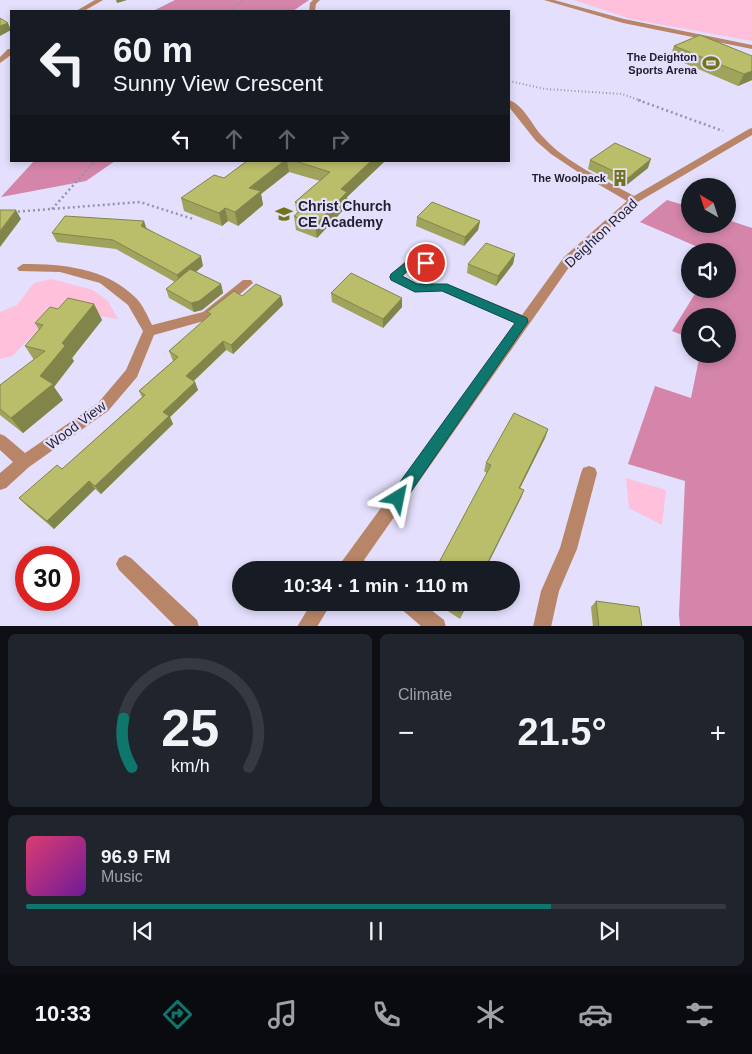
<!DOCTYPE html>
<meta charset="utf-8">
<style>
body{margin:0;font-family:Arial,sans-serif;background:#20242c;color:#f1f3f6;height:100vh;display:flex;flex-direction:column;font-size:19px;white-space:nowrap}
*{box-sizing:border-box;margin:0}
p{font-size:16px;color:#9ea1a6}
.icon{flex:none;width:28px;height:28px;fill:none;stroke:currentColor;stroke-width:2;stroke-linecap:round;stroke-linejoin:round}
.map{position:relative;height:626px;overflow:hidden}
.side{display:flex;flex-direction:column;gap:8px;padding:8px;background:#0d0f14;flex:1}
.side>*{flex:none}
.top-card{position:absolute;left:10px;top:10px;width:500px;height:152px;border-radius:0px;box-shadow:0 2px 8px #0003;background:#171b24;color:#f1f3f6;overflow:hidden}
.needle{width:32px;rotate:321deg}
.tools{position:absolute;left:681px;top:178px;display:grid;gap:10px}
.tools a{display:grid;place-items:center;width:55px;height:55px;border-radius:50%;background:#171b24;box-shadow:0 2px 8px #0003;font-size:25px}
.speed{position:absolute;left:15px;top:546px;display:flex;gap:10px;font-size:25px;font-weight:700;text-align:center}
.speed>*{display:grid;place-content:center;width:65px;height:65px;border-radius:50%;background:#171b24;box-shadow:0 2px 8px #0003;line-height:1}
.speed .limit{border:8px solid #d22;background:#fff;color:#111}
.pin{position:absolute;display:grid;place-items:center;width:42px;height:42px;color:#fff;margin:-21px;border:2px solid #fff;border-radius:50%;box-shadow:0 1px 5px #0007}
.me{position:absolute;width:55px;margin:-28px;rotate:35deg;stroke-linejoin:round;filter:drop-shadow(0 0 4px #0008)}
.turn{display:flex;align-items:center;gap:18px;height:105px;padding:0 20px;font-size:22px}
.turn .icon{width:65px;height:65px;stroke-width:2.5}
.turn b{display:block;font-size:35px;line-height:42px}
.lanes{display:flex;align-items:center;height:48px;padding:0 20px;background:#0003;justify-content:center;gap:25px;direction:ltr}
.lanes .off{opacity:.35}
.big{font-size:38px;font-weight:700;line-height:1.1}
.side .card{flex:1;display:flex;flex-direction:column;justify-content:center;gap:8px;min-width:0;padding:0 18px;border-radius:8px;background:#20242c}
.side .dial{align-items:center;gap:0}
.dial svg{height:130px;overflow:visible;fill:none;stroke:#363941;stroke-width:7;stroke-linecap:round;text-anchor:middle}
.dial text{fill:#f1f3f6;stroke:none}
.song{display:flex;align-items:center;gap:15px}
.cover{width:60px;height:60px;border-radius:8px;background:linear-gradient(135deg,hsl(340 70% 55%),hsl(280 70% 35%))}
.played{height:5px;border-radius:2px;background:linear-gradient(90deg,#0f766e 75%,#363941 75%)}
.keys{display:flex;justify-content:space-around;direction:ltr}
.heat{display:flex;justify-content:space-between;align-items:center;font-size:28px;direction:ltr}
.side .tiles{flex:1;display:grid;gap:8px;grid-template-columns:1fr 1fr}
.card:last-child{grid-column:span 2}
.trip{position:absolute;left:232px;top:561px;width:288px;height:50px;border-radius:25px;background:#171b24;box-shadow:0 2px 8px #0003;font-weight:700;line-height:50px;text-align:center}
.dock{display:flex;height:80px;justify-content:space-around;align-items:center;background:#090b0e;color:#9ea1a6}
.dock .icon{width:35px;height:35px}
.dock .on{color:#0f766e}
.dock b{font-size:22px;color:#f1f3f6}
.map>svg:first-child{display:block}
.green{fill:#fec0db}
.forest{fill:#d485a9}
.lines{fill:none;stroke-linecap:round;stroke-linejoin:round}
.path-far1{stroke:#9693ab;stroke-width:2;stroke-dasharray:1 2.5;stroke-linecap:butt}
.path{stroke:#9693ab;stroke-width:2.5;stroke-dasharray:2 3;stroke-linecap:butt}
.minor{fill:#b88568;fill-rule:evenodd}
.wall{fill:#a0a35b}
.shaded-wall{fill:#82854a}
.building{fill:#babe6a;stroke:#82854a}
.route{fill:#0f766e;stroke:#0a4d48}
.labels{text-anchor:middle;stroke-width:4.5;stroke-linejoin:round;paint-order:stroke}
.far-poi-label{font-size:11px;font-weight:bold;fill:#211e2f;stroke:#e3dffc;text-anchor:end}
.poi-label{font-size:14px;font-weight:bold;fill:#211e2f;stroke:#e3dffc;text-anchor:start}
.street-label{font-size:14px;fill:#211e2f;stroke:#e3dffc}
</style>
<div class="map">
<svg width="752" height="627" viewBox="0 0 752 627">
<rect width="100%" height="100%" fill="#e3dffc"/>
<path class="green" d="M574 0H752V41L631 19Z
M51 279 93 290 108 301 118 319 71 312 47 321 12 356 0 359V312L17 305 34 283Z
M626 478 666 490 662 525 629 508Z"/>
<path class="forest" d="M175 0H309L293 11H153Z
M34 161H115L86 181 1 197Z
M667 200 690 207V224H728V220L752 228V626H680L679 615 685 481 628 464 655 386 691 398 700 354H728V316H690V338L672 331 698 289H728V251H707L640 222Z"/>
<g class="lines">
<path class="path-far1" d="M230 11 243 0
M509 81 545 89 622 94 642 101"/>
<path class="path" d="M638 100 723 131
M52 209 95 161
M13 212 140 202 193 219"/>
<path class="minor" d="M95 0H103L84 11H76Z
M313 0H320L316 4 315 11H309L310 3Z
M544 0H554L624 19 752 45V49L623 23Z
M8 49H11V55L0 63V57Z
M509 100C525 106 532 126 543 137 566 163 604 179 634 196L749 129 752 128V135L638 202 572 263 364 560 369 564 372 570H337L340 564 516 323 442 291 415 292 391 280 389 277 391 274 409 258 413 257 444 262 446 265 444 268 440 269 415 265 403 276 417 284H447L522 315 564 257 627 201 584 176 551 154 536 141 509 107Z
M23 264C64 264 106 268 136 298 143 305 148 317 152 325L203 312 243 280H251L253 283 211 319 154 335 137 377 108 411 29 467 6 488 0 490V473L13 462 0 450V434L5 436 25 453 98 403 126 370 143 331 128 305 100 283 60 272 19 271 17 268Z
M589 466 595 468 597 473 577 549 559 591 551 627H533L541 591 560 548 581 473 583 468Z
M125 555 131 558 197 620 199 627H176L119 570 116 564 119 558Z
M312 602H332L317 627H297Z
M397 602H421L444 620 446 627H422L400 608Z"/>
</g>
<path class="wall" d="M700 35 752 80 738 86 670 57 674 46Z
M590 160 648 168 624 187 588 169Z
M247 161H385L347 197 348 205 317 238 296 230 294 216 297 214 295 202 320 181 289 172 261 194 263 205 238 226 228 221 222 226 184 211 181 198 224 178Z
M417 217 480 221 478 230 464 246 416 226Z
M147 228 203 266 196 272 221 284 223 293 202 310 194 312 169 298 166 289 175 282 116 249 57 242 52 233Z
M515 254 513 264 496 286 467 273 468 264Z
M331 293 402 307 383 328 332 302Z
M242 296H281L283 305 233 354 226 350 194 381 195 382 198 390 170 417 173 424 101 494 95 489 54 529 27 506 19 498 62 469 142 397 139 391 173 361 169 351 209 317 207 312Z
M94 304 102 320 72 358 74 361 54 387 63 400 23 433 0 415V385L34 360 25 346 39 330 35 323 58 309Z
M548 429 545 438 520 488 524 490 521 498 484 471 486 463Z
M596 601 642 627H593L591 607Z
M434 602H475L472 610 466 607 460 619Z"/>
<path class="shaded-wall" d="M116 0H127L117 3Z
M8 23 11 30 0 36V26Z
M752 71V80L738 86 744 74Z
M651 159 648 168 624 187 628 178Z
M284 161H287L289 172 261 194 263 205 238 226 235 212 249 188Z
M371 161H385L347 197 348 205 317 238 315 225 341 189Z
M225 208 228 221 222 226 219 213Z
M16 210 21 219 0 247V231Z
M144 221 147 230 141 226Z
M480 221 478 230 464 246 465 237Z
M515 254 513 264 496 286 498 276Z
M201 256 203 266 180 284 177 275Z
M221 284 223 293 202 310 194 312 191 303Z
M281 296 283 305 233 354 231 345Z
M402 298V307L383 328V319Z
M94 304 102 320 72 358 74 361 54 387 63 400 23 433 11 418 62 343Z
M223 341 226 350 189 385 186 376Z
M195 382 198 390 170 417 173 424 101 494 95 486 163 412Z
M548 429 545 438 516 496 519 488Z
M89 481 95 489 54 529 47 521Z
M524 490 521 498 485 570H484Z"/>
<path class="building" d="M0 18 8 23 0 26Z
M700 35 752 56V71L744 74 674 46Z
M615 143 651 159 628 178 590 160Z
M247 161H284L249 188 261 191 235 212 225 208 219 213 181 198 214 175 224 178Z
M295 161H371L341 189 347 192 315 225 294 216 306 206 295 202 330 172Z
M432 202 480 221 465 237 417 217Z
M0 210H16L0 231Z
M65 216 144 221 141 226 201 256 177 275 113 240 52 233Z
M486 243 515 254 498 276 468 264Z
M190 269 221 284 199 301 191 303 166 289Z
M351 273 402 298 383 319 331 293Z
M256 284 281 296 231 345 223 341 186 376 195 382 163 412 169 416 95 486 89 481 47 521 19 498 57 465 62 469 145 395 139 391 178 357 169 351 211 314 207 312 234 291 242 296Z
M68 298 94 304 62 343 65 346 40 376 53 384 11 418 0 409V385L45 351 25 346 43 325 35 323 50 307 58 309Z
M514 413 548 429 519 488 524 490 484 570H435L491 465 486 463Z
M596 601 639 607 642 627H599Z
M445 602H467L462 613Z"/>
<path class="route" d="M413 257 430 260 432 263 426 266 415 264 402 276 417 284H447L527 318 528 322 403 503 398 505 392 503 390 498 392 493 515 323 442 291 415 292 391 280 390 277 391 274Z"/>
<defs>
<g id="stadium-bare" transform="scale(1.35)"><path d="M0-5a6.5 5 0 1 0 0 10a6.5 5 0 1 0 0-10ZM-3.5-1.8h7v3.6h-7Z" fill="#72741b" stroke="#e3dffc" stroke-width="2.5" paint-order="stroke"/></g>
<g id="building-bare" transform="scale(1.35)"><path d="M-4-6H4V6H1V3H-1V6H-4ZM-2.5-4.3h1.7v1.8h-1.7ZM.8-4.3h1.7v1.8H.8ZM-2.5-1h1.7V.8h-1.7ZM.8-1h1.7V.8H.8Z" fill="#72741b" stroke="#e3dffc" stroke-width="2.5" paint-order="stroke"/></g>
<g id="school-bare" transform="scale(1.35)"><path d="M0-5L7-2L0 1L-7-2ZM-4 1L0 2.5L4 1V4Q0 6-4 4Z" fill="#72741b" stroke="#e3dffc" stroke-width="2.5" paint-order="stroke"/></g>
</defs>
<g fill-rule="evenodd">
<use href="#stadium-bare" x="711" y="63"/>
<use href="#building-bare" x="620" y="178"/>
<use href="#school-bare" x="284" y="214"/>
</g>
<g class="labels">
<g class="far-poi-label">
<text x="697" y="61">The Deighton<tspan x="697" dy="13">Sports Arena</tspan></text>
<text x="606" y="182">The Woolpack</text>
</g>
<g class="poi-label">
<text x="298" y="211">Christ Church<tspan x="298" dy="16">CE Academy</tspan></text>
</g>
<g class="street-label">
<text transform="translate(601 233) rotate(-43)" y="5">Deighton Road</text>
<text transform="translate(76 425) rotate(-37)" y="5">Wood View</text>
</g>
</g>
</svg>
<div class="tools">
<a><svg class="needle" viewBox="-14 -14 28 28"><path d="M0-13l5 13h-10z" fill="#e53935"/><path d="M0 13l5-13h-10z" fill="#9ea1a6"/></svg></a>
<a><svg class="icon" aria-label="sound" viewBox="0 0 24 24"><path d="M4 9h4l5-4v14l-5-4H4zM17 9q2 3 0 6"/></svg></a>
<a><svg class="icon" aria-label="search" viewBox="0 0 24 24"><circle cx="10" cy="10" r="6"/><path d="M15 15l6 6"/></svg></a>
</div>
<div class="speed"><div class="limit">30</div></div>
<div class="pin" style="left:426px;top:263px;background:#d93025"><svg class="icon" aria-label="arrive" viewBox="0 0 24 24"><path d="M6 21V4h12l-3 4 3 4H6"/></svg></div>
<svg class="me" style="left:398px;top:498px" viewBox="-20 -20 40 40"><path d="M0-17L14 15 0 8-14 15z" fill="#0f766e" stroke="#fff" stroke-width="4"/></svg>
<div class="trip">10:34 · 1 min · 110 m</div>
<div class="top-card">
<div class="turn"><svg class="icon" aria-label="left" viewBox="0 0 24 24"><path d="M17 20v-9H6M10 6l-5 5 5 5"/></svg><div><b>60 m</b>Sunny View Crescent</div></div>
<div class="lanes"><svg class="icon" aria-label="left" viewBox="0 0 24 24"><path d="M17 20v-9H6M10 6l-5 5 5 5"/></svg><svg class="icon off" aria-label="ahead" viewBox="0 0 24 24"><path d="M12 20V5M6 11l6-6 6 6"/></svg><svg class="icon off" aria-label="ahead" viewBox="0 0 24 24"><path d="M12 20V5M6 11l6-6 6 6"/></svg><svg class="icon off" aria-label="right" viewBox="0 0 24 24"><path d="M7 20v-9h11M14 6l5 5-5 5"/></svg></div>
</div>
</div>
<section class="side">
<div class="tiles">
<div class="card dial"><svg viewBox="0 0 100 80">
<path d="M14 69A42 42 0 1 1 86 69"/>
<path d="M14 69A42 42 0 0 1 9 39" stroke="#0f766e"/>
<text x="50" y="56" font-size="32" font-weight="700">25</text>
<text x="50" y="72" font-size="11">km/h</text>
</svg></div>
<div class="card"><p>Climate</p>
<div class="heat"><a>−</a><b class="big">21.5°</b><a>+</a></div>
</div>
<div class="card">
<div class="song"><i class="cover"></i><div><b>96.9 FM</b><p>Music</p></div></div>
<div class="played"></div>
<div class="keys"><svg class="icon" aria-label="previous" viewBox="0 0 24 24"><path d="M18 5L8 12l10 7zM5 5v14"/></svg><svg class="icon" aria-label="pause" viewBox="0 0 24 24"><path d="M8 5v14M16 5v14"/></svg><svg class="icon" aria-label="next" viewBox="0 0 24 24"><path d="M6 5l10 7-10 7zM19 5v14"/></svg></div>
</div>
</div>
</section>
<nav class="dock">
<b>10:33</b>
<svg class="icon on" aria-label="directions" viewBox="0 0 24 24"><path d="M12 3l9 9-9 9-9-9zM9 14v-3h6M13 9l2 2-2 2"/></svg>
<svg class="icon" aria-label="music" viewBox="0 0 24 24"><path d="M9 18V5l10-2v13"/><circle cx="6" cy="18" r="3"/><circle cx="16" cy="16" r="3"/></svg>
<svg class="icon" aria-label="phone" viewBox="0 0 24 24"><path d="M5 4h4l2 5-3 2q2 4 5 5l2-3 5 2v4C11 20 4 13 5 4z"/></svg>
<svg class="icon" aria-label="climate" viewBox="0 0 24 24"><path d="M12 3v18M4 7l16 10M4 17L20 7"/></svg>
<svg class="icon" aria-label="car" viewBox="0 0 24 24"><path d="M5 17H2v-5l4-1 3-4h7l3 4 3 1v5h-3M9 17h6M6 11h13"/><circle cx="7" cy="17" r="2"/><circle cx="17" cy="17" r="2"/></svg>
<svg class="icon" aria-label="filters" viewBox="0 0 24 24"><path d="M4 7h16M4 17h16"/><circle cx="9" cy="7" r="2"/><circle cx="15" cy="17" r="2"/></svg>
</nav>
